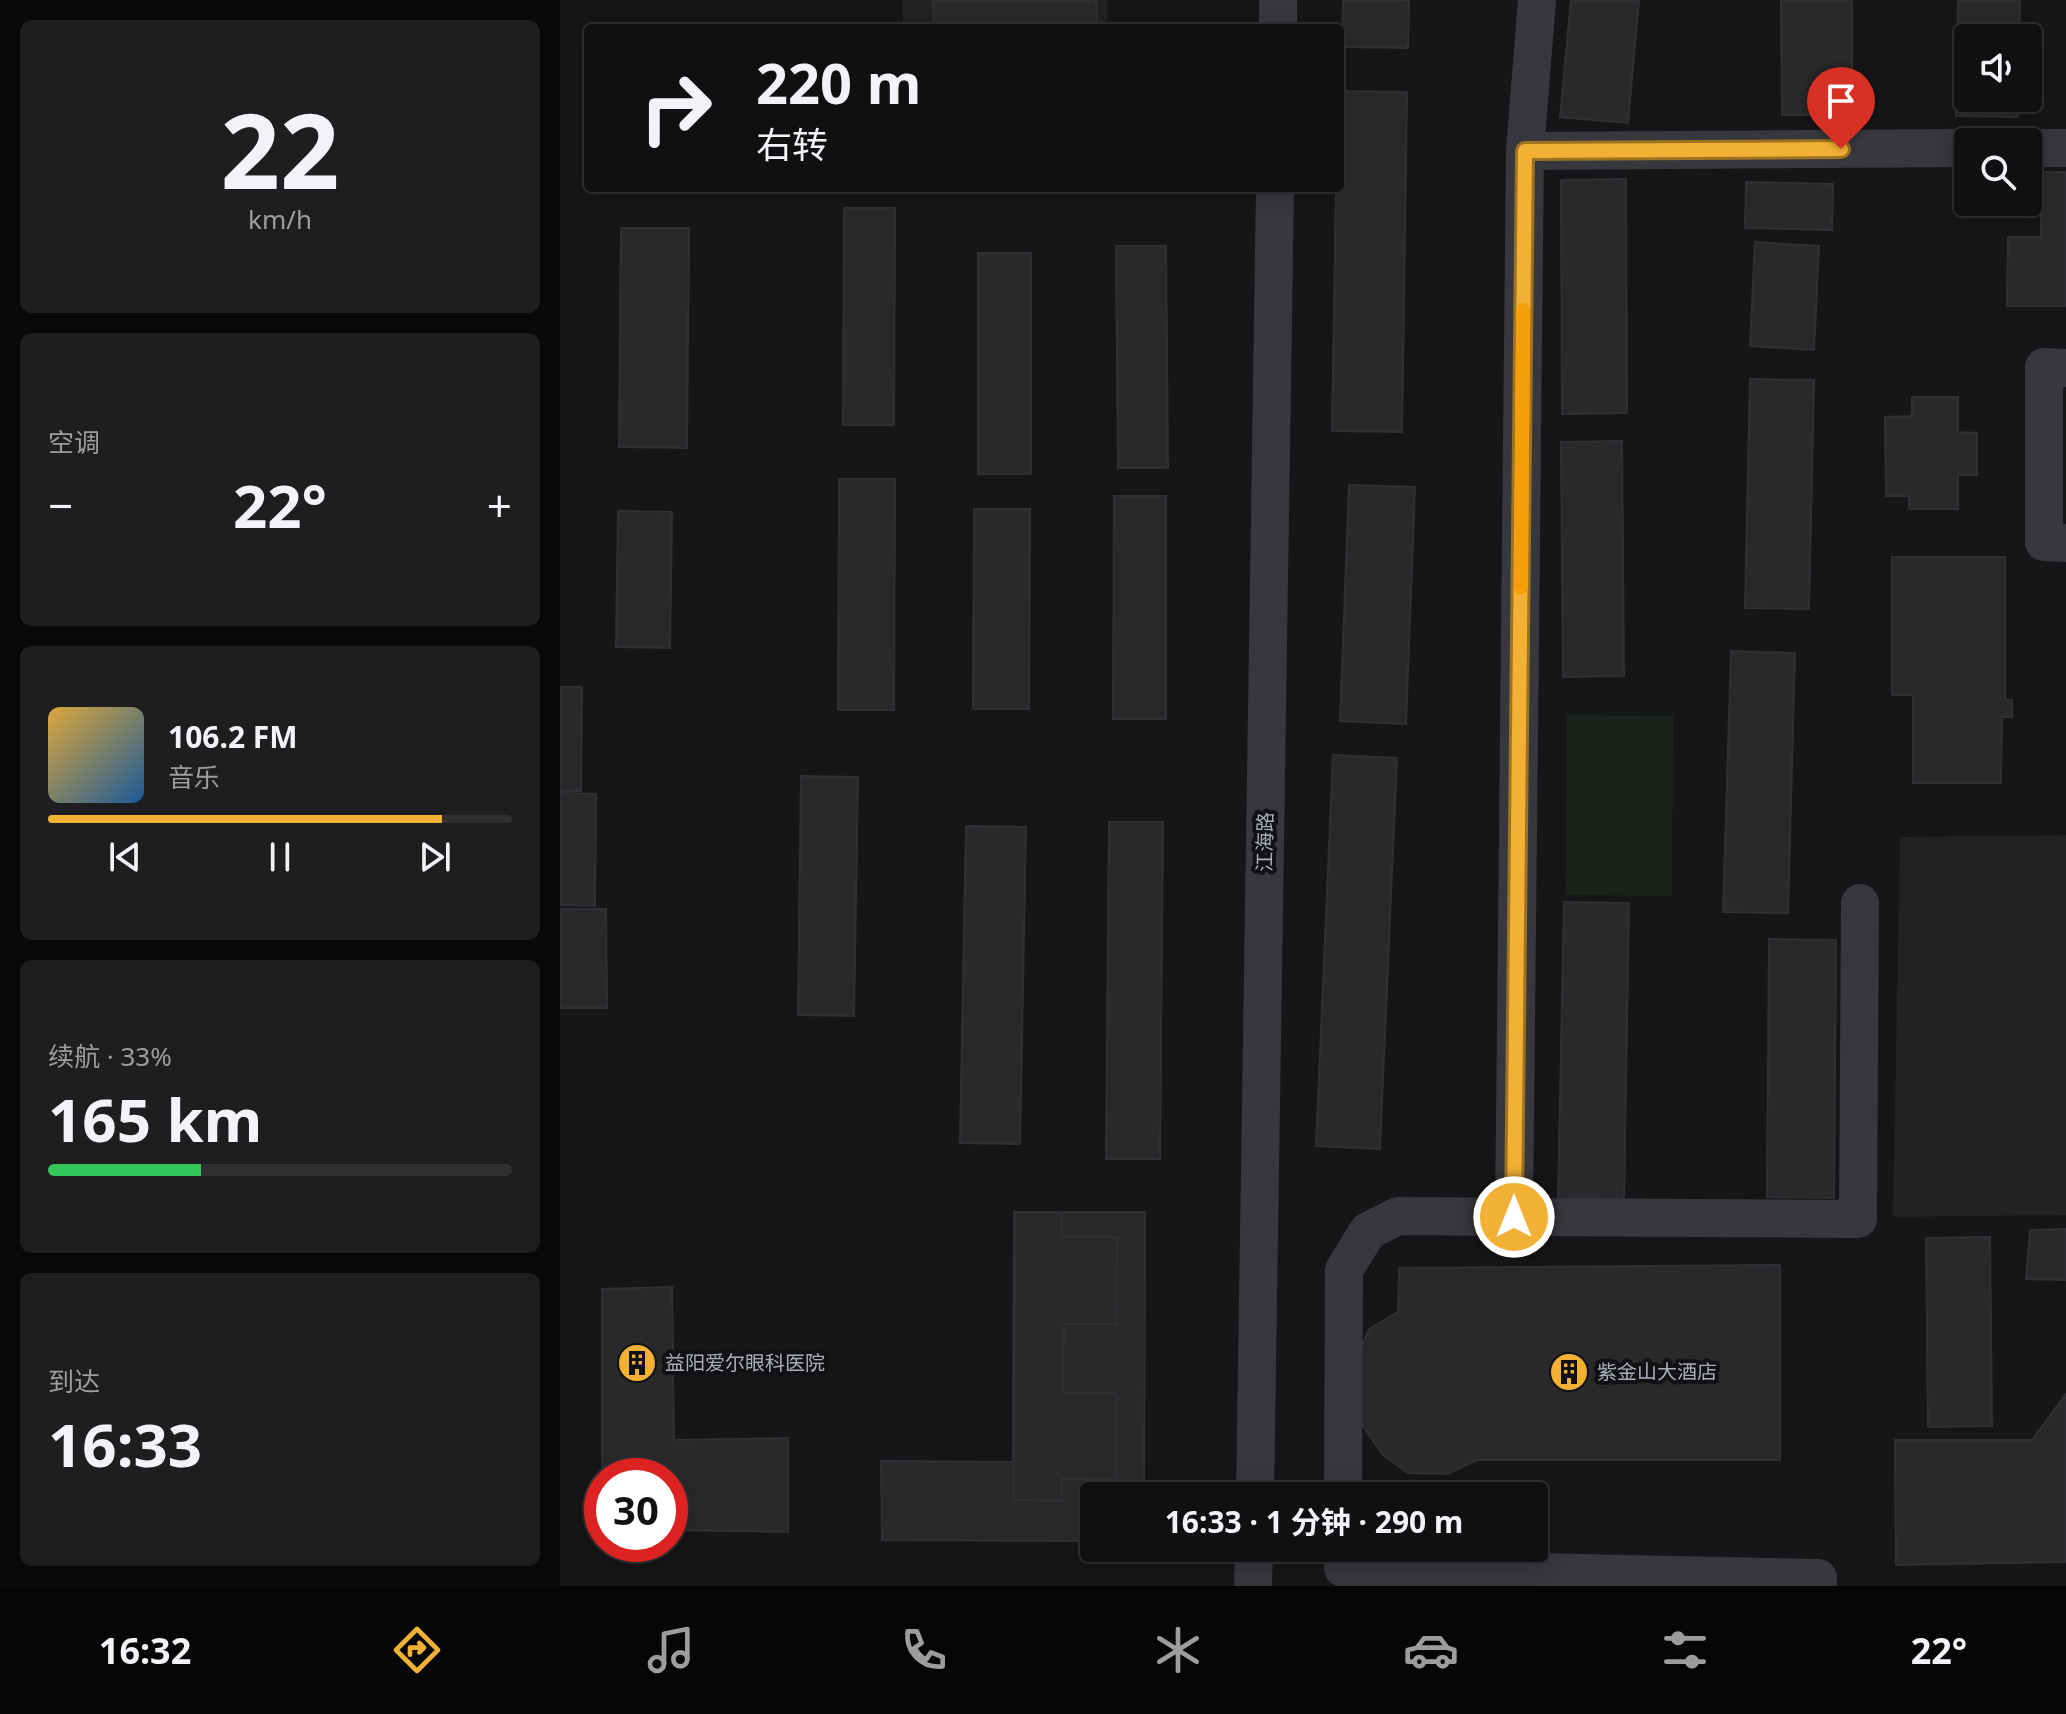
<!DOCTYPE html>
<html lang="zh">
<meta charset="utf-8">
<style>
body{margin:0;font-family:"Noto Sans","Noto Sans SC",sans-serif;background:#1e1e20;color:#f1f3f6;height:100vh;display:flex;flex-direction:column;font-size:30px;white-space:nowrap}
*{box-sizing:border-box;margin:0}
p{font-size:26px;color:#9c9d9f}
.icon{flex:none;width:44px;height:44px;fill:none;stroke:currentColor;stroke-width:2;stroke-linecap:round;stroke-linejoin:round}
.map{position:relative;flex:1;overflow:hidden}
.sheet{display:flex;flex-direction:column;gap:20px;padding:20px;background:#09090a;width:560px}
.sheet>*{flex:none}
.guide{position:absolute;left:24px;top:24px;width:760px;height:168px;border-radius:8px;box-shadow:0 4px 20px #0003,0 0 0 2px #303032;background:#101012;color:#f1f3f6;overflow:hidden}
.tools{position:absolute;left:1394px;top:24px;display:grid;gap:16px}
.tools a{display:grid;place-items:center;width:88px;height:88px;border-radius:8px;background:#101012;box-shadow:0 4px 20px #0003,0 0 0 2px #303032;font-size:40px}
.speed{position:absolute;left:24px;top:1458px;display:flex;gap:16px;font-size:40px;font-weight:700;text-align:center}
.speed>*{display:grid;place-content:center;width:104px;height:104px;border-radius:50%;background:#101012;box-shadow:0 4px 20px #0003,0 0 0 2px #303032;line-height:1}
.speed .limit{border:12px solid #d22;background:#fff;color:#111}
.pin{position:absolute;display:grid;place-items:center;width:68px;height:68px;color:#fff;margin:-82px -34px;border-radius:50% 50% 50% 0;rotate:-45deg;box-shadow:0 0 8px #0007}
.pin .icon{rotate:45deg}
.me{position:absolute;width:88px;margin:-44px;rotate:0deg;stroke-linejoin:round;filter:drop-shadow(0 0 6px #0008)}
.turn{display:flex;align-items:center;gap:28px;height:168px;padding:0 40px;font-size:36px}
.turn .icon{width:104px;height:104px;stroke-width:2.5}
.turn b{display:block;font-size:56px;line-height:68px}
.big{font-size:60px;font-weight:700;line-height:1.1}
.sheet .widget{flex:1;display:flex;flex-direction:column;justify-content:center;gap:12px;min-width:0;padding:0 28px;border-radius:12px;background:#1e1e20}
.sheet .dial{align-items:center;gap:0}
.dial b{font-size:104px;line-height:1}
.song{display:flex;align-items:center;gap:24px}
.cover{width:96px;height:96px;border-radius:12px;background:linear-gradient(135deg,hsl(40 70% 55%),hsl(210 70% 35%))}
.played{height:8px;border-radius:4px;background:linear-gradient(90deg,#f2b134 85%,#303032 85%)}
.keys{display:flex;justify-content:space-around;direction:ltr}
.heat{display:flex;justify-content:space-between;align-items:center;font-size:44px;direction:ltr}
.charge{height:12px;border-radius:6px;background:linear-gradient(90deg,#34c759 33%,#303032 0)}
.trip{position:absolute;left:520px;top:1482px;width:468px;height:80px;border-radius:8px;background:#101012;box-shadow:0 4px 20px #0003,0 0 0 2px #303032;font-weight:700;line-height:80px;text-align:center}
.tabs{display:flex;height:128px;justify-content:space-around;align-items:center;background:#060607;color:#9c9d9f}
.tabs .icon{width:56px;height:56px}
.tabs .selected{color:#f2b134}
.tabs b{font-size:36px;color:#f1f3f6}
main{display:flex;flex:1;min-height:0}
.map>svg:first-child{display:block}
.built{fill:#222225}
.green{fill:#1c231d}
.building{fill:#29292c;stroke:#303034;stroke-width:2}
.lines{fill:none;stroke-linecap:round;stroke-linejoin:round}
.minor{stroke:#37383d;stroke-width:38}
.route-casing{stroke:#9d7322;stroke-width:20}
.route{stroke:#f2b134;stroke-width:14}
.slow{stroke:#f59e0b;stroke-width:14}
.labels{text-anchor:middle;stroke-width:8;stroke-linejoin:round;paint-order:stroke}
.street-label{font-size:20px;fill:#a8adb8;stroke:#111113}
.poi-label{font-size:20px;fill:#a8adb8;stroke:#111113;text-anchor:start}
</style>
<main>
<section class="sheet">
<div class="widget dial"><b>22</b><p>km/h</p></div>
<div class="widget"><p>空调</p>
<div class="heat"><a>−</a><b class="big">22°</b><a>+</a></div>
</div>
<div class="widget">
<div class="song"><i class="cover"></i><div><b>106.2 FM</b><p>音乐</p></div></div>
<div class="played"></div>
<div class="keys"><svg class="icon" aria-label="previous" viewBox="0 0 24 24"><path d="M18 5L8 12l10 7zM5 5v14"/></svg><svg class="icon" aria-label="pause" viewBox="0 0 24 24"><path d="M8 5v14M16 5v14"/></svg><svg class="icon" aria-label="next" viewBox="0 0 24 24"><path d="M6 5l10 7-10 7zM19 5v14"/></svg></div>
</div>
<div class="widget"><p>续航 · 33%</p><b class="big">165 km</b><div class="charge"></div></div>
<div class="widget"><p>到达</p><b class="big">16:33</b></div>
</section>
<div class="map">
<svg width="1506" height="1586" viewBox="0 0 1506 1586">
<rect width="100%" height="100%" fill="#161618"/>
<path class="built" d="M342 0H547V28H343Z
M1506 835V1215L1333 1217 1340 837Z"/>
<path class="green" d="M1007 715 1113 716 1112 896 1006 895Z"/>
<path class="building" d="M373 0H536L537 28H374Z
M783 0H849L848 48 782 47Z
M1011 0H1079L1068 123 1000 117Z
M1221 0H1292V115H1222Z
M1398 0H1460L1459 38H1408V98H1458V117L1396 116Z
M780 91 847 92 842 432 772 431 776 188H780Z
M1481 172H1506V306H1447L1448 237H1481Z
M1066 179 1067 413 1002 414 1001 180Z
M1186 182 1273 184 1272 230 1185 228Z
M284 208H335L334 425H283Z
M61 228H129L127 448 59 447Z
M1195 242 1259 246 1254 350 1190 346Z
M556 246H606L608 468H558Z
M418 253H471V474H418Z
M1190 379 1254 380 1249 609 1185 608Z
M1352 397H1398V432L1417 433V475H1398V509H1349V496H1326L1325 417 1352 416Z
M1062 441 1064 676 1003 677 1001 442Z
M279 479H335L334 710H278Z
M789 485 855 487 846 724 780 721Z
M554 496H606V719H553Z
M414 509H470L469 709H413Z
M58 511 112 512 110 648 56 647Z
M1332 557H1445V699L1452 700V717H1442L1441 783H1353V695H1332Z
M1171 651 1235 653 1228 913 1163 912Z
M0 687H22L21 791H0Z
M773 755 837 758 820 1149 756 1146Z
M241 776 298 777 294 1016 238 1015Z
M0 793 36 794 35 906 0 905Z
M549 822H603L600 1159H546Z
M406 826 466 827 460 1144 400 1143Z
M1004 902 1069 903 1064 1202 998 1201Z
M0 909H46L47 1008H0Z
M1209 939 1276 940 1274 1198 1207 1197Z
M454 1212H585L584 1496H534V1541L322 1540 321 1461 453 1462Z
M455 1212H502V1237H557L556 1324H504L503 1393H556V1479H502V1501L454 1500Z
M1506 1229V1280L1466 1279 1470 1230Z
M1430 1237 1432 1426 1368 1427 1366 1238Z
M1220 1265V1460H916L888 1474 848 1473 823 1455 801 1423 798 1356 809 1329 838 1312 839 1268Z
M112 1287 114 1440 228 1438V1532L110 1530V1476H42V1503V1289Z
M1506 1394V1562L1336 1565 1335 1440H1472Z"/>
<g class="lines">
<path class="minor" d="M977 0 965 151 1408 148
M718 28V0
M1468 148H1506
M1506 368 1484 367V542L1506 543
M954 1217 1298 1219 1300 903
M695 1496 715 188
M783 1496 784 1270 808 1231 838 1216 954 1217 965 151
M783 1548V1568L1258 1578V1586
M693 1586 694 1548"/>
</g>
<g class="lines">
<g class="route-casing">
<path id="route" d="M954 1217 965 151 1281 149"/>
</g>
<use href="#route" class="route"/>
<path class="slow" d="M961 587 963 310"/>
</g>
<defs>
<g id="building-disc" transform="scale(2)"><circle r="9.5" fill="#f2b134" stroke="#111113"/><path d="M-4-6H4V6H1V3H-1V6H-4ZM-2.5-4.3h1.7v1.8h-1.7ZM.8-4.3h1.7v1.8H.8ZM-2.5-1h1.7V.8h-1.7ZM.8-1h1.7V.8H.8Z" fill="#111"/></g>
</defs>
<g fill-rule="evenodd">
<use href="#building-disc" x="77" y="1363"/>
<use href="#building-disc" x="1009" y="1372"/>
</g>
<g class="labels">
<g class="street-label">
<text transform="translate(705 842) rotate(-89)" y="7">江海路</text>
</g>
<g class="poi-label">
<text x="105" y="1370">益阳爱尔眼科医院</text>
<text x="1037" y="1379">紫金山大酒店</text>
</g>
</g>
</svg>
<div class="tools">
<a><svg class="icon" aria-label="sound" viewBox="0 0 24 24"><path d="M4 9h4l5-4v14l-5-4H4zM17 9q2 3 0 6"/></svg></a>
<a><svg class="icon" aria-label="search" viewBox="0 0 24 24"><circle cx="10" cy="10" r="6"/><path d="M15 15l6 6"/></svg></a>
</div>
<div class="speed"><div class="limit">30</div></div>
<div class="pin" style="left:1281px;top:149px;background:#d93025"><svg class="icon" aria-label="arrive" viewBox="0 0 24 24"><path d="M6 21V4h12l-3 4 3 4H6"/></svg></div>
<svg class="me" style="left:954px;top:1217px" viewBox="-20 -20 40 40"><circle r="17" fill="#f2b134" stroke="#fff" stroke-width="3"/><path d="M0-11L8 9 0 5-8 9z" fill="#fff"/></svg>
<div class="trip">16:33 · 1 分钟 · 290 m</div>
<div class="guide">
<div class="turn"><svg class="icon" aria-label="right" viewBox="0 0 24 24"><path d="M7 20v-9h11M14 6l5 5-5 5"/></svg><div><b>220 m</b>右转</div></div>
</div>
</div>
</main>
<nav class="tabs">
<b>16:32</b>
<svg class="icon selected" aria-label="directions" viewBox="0 0 24 24"><path d="M12 3l9 9-9 9-9-9zM9 14v-3h6M13 9l2 2-2 2"/></svg>
<svg class="icon" aria-label="music" viewBox="0 0 24 24"><path d="M9 18V5l10-2v13"/><circle cx="6" cy="18" r="3"/><circle cx="16" cy="16" r="3"/></svg>
<svg class="icon" aria-label="phone" viewBox="0 0 24 24"><path d="M5 4h4l2 5-3 2q2 4 5 5l2-3 5 2v4C11 20 4 13 5 4z"/></svg>
<svg class="icon" aria-label="climate" viewBox="0 0 24 24"><path d="M12 3v18M4 7l16 10M4 17L20 7"/></svg>
<svg class="icon" aria-label="car" viewBox="0 0 24 24"><path d="M5 17H2v-5l4-1 3-4h7l3 4 3 1v5h-3M9 17h6M6 11h13"/><circle cx="7" cy="17" r="2"/><circle cx="17" cy="17" r="2"/></svg>
<svg class="icon" aria-label="filters" viewBox="0 0 24 24"><path d="M4 7h16M4 17h16"/><circle cx="9" cy="7" r="2"/><circle cx="15" cy="17" r="2"/></svg>
<b>22°</b>
</nav>
